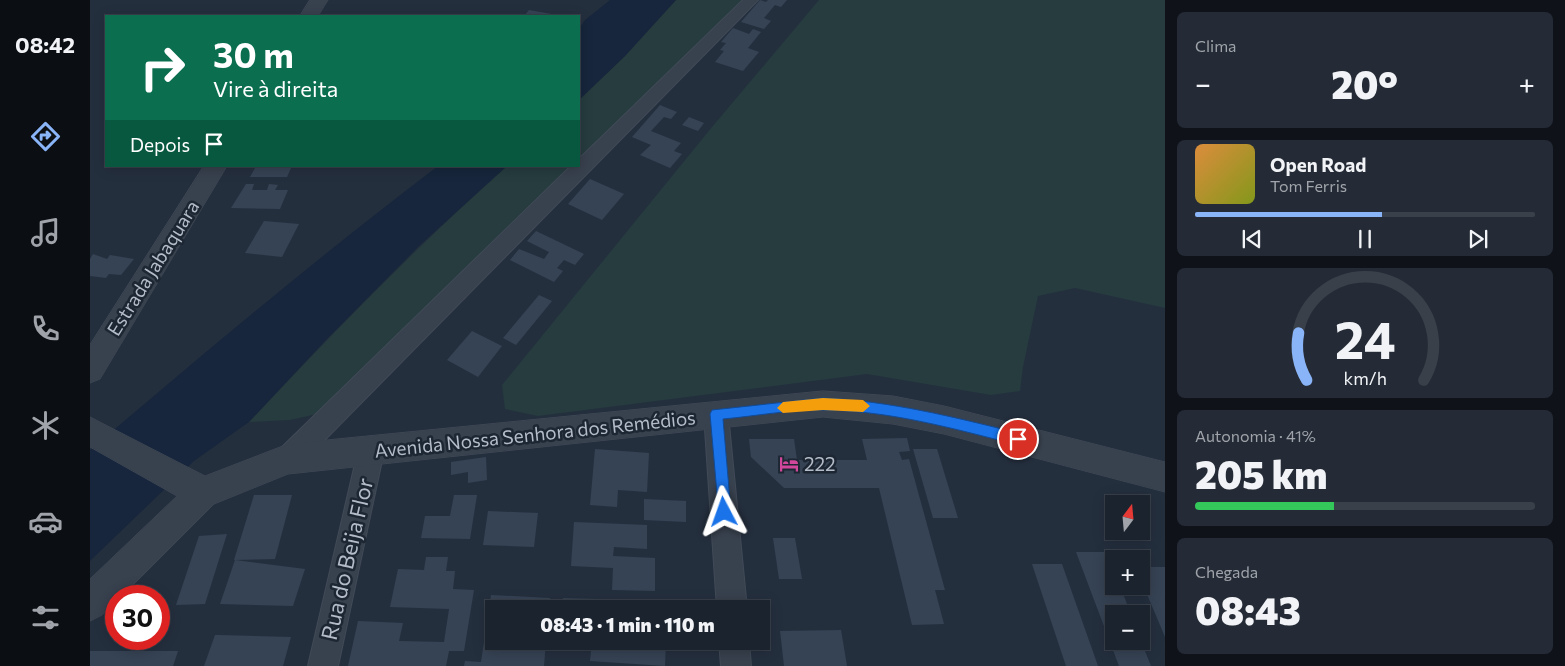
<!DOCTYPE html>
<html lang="pt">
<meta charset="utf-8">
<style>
body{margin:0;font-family:Commissioner,sans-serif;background:#242b36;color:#f1f3f6;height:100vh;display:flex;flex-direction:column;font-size:19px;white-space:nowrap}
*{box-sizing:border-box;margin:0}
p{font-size:16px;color:#a0a4aa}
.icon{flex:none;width:28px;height:28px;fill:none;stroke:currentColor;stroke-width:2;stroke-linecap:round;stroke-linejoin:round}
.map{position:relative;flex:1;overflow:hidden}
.panel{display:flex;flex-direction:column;gap:12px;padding:12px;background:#0f1319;width:400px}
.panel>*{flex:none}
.banner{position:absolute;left:15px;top:15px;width:475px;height:152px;border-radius:0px;box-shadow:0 2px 12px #0003,0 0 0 1px #39404a;background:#0b6e4f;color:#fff;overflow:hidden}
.needle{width:32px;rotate:16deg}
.controls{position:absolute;left:1015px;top:495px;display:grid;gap:10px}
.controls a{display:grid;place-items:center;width:45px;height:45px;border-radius:0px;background:#1b232e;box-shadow:0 2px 12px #0003,0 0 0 1px #39404a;font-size:25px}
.speed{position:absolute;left:15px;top:585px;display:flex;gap:10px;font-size:25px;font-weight:700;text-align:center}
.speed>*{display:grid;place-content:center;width:65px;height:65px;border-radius:50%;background:#1b232e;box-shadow:0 2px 12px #0003,0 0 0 1px #39404a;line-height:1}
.speed .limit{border:8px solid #d22;background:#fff;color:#111}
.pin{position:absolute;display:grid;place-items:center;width:42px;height:42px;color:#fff;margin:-21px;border:2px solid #fff;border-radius:50%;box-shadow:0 1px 5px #0007}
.me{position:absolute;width:55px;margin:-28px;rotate:356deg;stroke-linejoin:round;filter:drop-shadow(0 0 4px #0008)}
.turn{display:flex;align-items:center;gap:18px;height:105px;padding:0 25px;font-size:22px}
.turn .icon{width:65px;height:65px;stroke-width:2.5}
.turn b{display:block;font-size:35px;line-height:42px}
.then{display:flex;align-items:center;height:48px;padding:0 25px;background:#0003;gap:10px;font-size:19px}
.big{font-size:38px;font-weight:800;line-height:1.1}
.panel .card{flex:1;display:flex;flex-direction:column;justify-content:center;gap:8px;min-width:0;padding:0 18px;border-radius:8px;background:#242b36}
.panel .dial{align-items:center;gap:0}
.dial svg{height:130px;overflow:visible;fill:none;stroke:#39404a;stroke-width:7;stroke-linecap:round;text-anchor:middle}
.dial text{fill:#f1f3f6;stroke:none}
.song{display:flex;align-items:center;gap:15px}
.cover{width:60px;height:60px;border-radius:8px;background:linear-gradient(135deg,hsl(30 70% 55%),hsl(70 70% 35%))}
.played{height:5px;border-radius:2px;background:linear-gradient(90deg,#8ab4f8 55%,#39404a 55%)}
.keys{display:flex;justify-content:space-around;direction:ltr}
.heat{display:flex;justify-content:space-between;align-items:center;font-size:28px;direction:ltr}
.charge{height:8px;border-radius:4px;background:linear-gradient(90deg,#34c759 41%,#39404a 0)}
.trip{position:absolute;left:395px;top:600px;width:285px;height:50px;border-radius:0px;background:#1b232e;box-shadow:0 2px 12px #0003,0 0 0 1px #39404a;font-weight:800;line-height:50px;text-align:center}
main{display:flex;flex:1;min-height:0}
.dock{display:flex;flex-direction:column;width:90px;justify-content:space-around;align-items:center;background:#0b0e12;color:#a0a4aa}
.dock .icon{width:35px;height:35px}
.dock .active{color:#8ab4f8}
.dock b{font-size:22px;color:#f1f3f6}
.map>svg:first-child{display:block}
.green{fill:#263c3f}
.water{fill:#17263c}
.building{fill:#364354}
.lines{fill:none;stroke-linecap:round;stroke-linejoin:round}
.minor-casing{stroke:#414a57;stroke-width:2}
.tertiary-casing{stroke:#414a57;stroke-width:1}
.minor{fill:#38414e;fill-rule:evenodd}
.tertiary{fill:#38414e;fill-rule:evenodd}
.route{fill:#1a73e8;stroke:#114b97}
.slow{fill:#f59e0b}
.labels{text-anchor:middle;stroke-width:5;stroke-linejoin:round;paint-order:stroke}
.street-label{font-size:19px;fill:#b4bcc9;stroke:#1d2633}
.poi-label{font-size:19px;fill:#b4bcc9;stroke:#1d2633;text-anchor:start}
.near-street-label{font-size:22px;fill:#b4bcc9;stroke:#1d2633}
</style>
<main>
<nav class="dock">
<b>08:42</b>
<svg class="icon active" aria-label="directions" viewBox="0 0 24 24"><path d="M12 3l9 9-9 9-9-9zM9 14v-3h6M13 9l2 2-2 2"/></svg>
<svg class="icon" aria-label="music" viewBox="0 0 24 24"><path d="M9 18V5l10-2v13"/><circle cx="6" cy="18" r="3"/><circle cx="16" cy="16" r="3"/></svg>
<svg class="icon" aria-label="phone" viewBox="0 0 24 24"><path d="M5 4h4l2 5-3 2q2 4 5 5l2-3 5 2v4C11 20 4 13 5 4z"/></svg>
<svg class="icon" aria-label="climate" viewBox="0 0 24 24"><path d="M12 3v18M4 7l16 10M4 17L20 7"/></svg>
<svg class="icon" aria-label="car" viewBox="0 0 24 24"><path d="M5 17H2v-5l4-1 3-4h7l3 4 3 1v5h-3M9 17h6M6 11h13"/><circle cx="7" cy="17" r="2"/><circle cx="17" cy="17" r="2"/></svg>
<svg class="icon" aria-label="filters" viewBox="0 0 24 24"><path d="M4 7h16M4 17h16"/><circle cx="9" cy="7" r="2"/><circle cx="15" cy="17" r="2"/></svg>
</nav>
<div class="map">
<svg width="1075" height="666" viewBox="0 0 1075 666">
<rect width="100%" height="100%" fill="#242f3e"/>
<path class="green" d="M586 0H656L245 410 200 420 159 422C242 334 326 247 417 166H489V100L535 56Z
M729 0H1075V308L985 288 948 296 933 367 930 391 901 395 777 374 448 416 415 409 412 385 622 127Z"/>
<path class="water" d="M520 0H586L535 56 489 100V29L495 20Z
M348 166H417L328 247 235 341 159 422 104 461 0 561V450C114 353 228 257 348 166Z"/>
<path class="building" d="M670 0 676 2 678 0H697L691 7 685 5 674 18 681 21 674 29 651 22Z
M439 10 462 14 460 16H434Z
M643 28 659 34 663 29 671 32 658 48 669 52 653 71 625 62 634 51 630 50 636 43 631 42Z
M570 105 587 112 581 119 574 117 561 131 591 143 584 151 592 154 580 168 550 155 561 145 542 137Z
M599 117 614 123 608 131 592 125Z
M166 166H202L197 177H160Z
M500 179 534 194 512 220 478 204Z
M156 184H164L162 190H177L179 184 188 185 185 190H198L190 209 141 208Z
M174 221 209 224 192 257 155 253Z
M446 231 494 254 485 265 474 260 467 268 473 271 464 282 420 260 429 249 454 259 459 252 437 241Z
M3 254 17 259 20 255 44 259 31 275 19 274 16 278 0 276V259Z
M449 295 462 301 426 345 413 338Z
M382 331 412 346 388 377 357 360Z
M817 438 820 451 809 452 812 460 819 459 855 590H845L854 624 822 625 789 488H694L661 457 659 439H704L707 460H777L772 439Z
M505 449 559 453 557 492 528 490 527 507 500 505Z
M823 449H847L868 518H843Z
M396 457 397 480 378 483V472L361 475V462Z
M164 495H202L185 559 144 560Z
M364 495H387L380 539 331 538 335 516H360Z
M554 499 596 501V522L554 520Z
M398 511 448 513 444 547 393 545Z
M484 522 557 525V549L524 547 523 556 565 558V591L522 590 523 568 481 566Z
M137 534 115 604 86 605 109 536Z
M683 538H705L712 579H689Z
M986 552H1016L1024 571V586H1030L1041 614H1024V641H1051L1061 666H1029Z
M336 557H358L356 571H365L363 589 384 590 374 651H359L356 666H258L268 621 313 623 309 641 354 642 359 609 300 607 308 569 334 570Z
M145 560 215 569 203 606 130 604Z
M942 564H972L1008 666H976Z
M1051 567H1075V637L1051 580Z
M401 595 460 598 459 609H404V641H456L454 666H374L375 661 391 662Z
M473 598 509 599 508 609H472Z
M751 630 757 666H694L690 631Z
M125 635H129L201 637 193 666H114Z
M502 641H576L575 666 500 661Z
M0 651H88L83 666H0Z"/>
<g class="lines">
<g class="minor-casing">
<path id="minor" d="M653 0H668L207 468 198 471 189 468 185 459 189 450 481 166H489V159Z
M626 403 635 406 638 414 657 609H627L614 414 617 406Z
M281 439 290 442 294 451 248 666H218L268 451 272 442Z
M629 641H659L661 666H631Z"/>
</g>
<g class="tertiary-casing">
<path id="tertiary" d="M220 0H238L228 16H210Z
M114 166H137L10 379 0 383V345Z
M733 391 803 396 854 406 1075 462V492L854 434 803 424 733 417 198 474 124 504 32 596H26V602L12 615 0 621V579L87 496 0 447V417L115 476 198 444Z"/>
</g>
<use href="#minor" class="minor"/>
<use href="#tertiary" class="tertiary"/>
</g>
<path class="route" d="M733 398C800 401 864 417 928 433L932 435 934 439 932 443 928 445C865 429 801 411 736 410 702 409 667 416 633 419L641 512 639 516 634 518 629 516 620 414 622 410Z"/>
<path class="slow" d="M733 398 773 400 780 406 773 412 733 410 693 413 687 408 693 402Z"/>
<defs>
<g id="hotel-bare" transform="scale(1.5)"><path d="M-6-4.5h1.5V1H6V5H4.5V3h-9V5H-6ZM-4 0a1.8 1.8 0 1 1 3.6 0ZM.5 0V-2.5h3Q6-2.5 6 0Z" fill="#d1479c" stroke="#1d2633" stroke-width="2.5" paint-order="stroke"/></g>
</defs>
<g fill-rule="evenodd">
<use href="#hotel-bare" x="699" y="464"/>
</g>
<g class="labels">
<g class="street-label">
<text transform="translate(63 268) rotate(-58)" y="7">Estrada Jabaquara</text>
<text transform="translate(445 434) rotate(-6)" y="7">Avenida Nossa Senhora dos Remédios</text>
</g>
<g class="poi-label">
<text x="714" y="471">222</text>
</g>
<g class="near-street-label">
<text transform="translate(257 559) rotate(-77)" y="8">Rua do Beija Flor</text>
</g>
</g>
</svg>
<div class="controls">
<a><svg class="needle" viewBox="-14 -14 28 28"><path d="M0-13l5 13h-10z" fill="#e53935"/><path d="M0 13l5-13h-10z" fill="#a0a4aa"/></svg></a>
<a>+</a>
<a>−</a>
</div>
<div class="speed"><div class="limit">30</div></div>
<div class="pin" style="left:928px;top:439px;background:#d93025"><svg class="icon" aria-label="arrive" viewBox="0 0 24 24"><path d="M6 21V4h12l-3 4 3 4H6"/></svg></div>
<svg class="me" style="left:634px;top:512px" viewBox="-20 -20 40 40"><path d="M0-17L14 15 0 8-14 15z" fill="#1a73e8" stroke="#fff" stroke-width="4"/></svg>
<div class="trip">08:43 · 1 min · 110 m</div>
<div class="banner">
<div class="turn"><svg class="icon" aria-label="right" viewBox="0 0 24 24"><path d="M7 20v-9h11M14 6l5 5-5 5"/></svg><div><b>30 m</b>Vire à direita</div></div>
<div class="then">Depois<svg class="icon" aria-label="arrive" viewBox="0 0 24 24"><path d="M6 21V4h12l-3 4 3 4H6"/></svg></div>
</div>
</div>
<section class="panel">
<div class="card"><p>Clima</p>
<div class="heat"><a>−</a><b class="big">20°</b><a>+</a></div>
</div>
<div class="card">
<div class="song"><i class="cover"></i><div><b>Open Road</b><p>Tom Ferris</p></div></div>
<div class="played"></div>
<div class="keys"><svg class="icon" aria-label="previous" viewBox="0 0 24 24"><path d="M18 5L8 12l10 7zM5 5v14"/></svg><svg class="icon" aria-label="pause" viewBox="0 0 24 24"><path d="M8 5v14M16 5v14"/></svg><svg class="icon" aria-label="next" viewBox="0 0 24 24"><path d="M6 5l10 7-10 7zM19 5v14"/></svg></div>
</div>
<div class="card dial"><svg viewBox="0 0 100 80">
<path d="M14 69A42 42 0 1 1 86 69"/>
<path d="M14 69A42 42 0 0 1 9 40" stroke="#8ab4f8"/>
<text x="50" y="56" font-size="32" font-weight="700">24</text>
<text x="50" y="72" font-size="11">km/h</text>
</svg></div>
<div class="card"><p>Autonomia · 41%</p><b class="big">205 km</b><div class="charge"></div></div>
<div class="card"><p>Chegada</p><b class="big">08:43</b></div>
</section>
</main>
